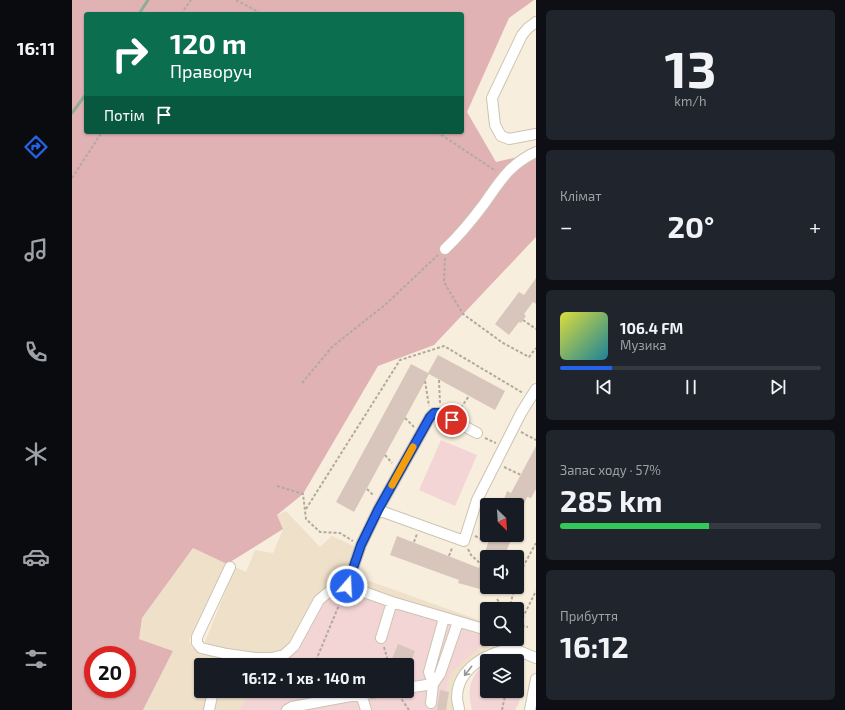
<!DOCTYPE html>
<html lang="uk">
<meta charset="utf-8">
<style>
body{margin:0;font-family:"Exo 2",sans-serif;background:#20242c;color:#f1f3f6;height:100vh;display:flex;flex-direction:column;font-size:15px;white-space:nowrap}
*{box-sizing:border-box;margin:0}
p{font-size:13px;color:#9ea1a6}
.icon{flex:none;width:22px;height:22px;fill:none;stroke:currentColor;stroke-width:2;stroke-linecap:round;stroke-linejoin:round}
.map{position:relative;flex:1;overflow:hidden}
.drawer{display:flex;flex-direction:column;gap:10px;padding:10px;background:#0d0f14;width:309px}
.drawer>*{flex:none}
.top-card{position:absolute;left:12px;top:12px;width:380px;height:122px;border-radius:4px;box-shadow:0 1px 3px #0004;background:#0b6e4f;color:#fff;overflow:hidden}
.needle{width:26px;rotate:155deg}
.controls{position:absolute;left:408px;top:498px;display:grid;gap:8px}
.controls a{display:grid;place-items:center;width:44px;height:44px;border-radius:4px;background:#171b24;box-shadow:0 1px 3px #0004;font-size:20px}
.speed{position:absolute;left:12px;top:646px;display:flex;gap:8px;font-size:20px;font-weight:700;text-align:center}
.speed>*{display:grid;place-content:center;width:52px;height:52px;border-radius:50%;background:#171b24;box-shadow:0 1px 3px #0004;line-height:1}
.speed .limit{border:6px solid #d22;background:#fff;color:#111}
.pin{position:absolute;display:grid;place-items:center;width:34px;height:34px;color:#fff;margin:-17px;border:2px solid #fff;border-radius:50%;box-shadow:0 1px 4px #0007}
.me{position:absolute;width:44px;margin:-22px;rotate:19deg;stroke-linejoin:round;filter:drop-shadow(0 0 3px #0008)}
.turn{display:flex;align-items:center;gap:14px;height:84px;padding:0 20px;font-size:18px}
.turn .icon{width:52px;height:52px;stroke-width:2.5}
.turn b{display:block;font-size:28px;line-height:34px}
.then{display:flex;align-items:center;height:38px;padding:0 20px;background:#0003;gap:8px;font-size:15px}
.big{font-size:30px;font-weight:700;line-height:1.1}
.drawer .widget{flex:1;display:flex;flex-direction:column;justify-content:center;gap:6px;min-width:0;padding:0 14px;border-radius:6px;background:#20242c}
.drawer .dial{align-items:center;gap:0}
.dial b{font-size:52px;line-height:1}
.song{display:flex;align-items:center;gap:12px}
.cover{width:48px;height:48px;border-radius:6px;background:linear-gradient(135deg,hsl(60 70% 55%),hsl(190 70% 35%))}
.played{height:4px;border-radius:2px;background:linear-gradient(90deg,#2563eb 20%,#363941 20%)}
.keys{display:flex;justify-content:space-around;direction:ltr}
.heat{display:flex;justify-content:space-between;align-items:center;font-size:22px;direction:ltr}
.charge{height:6px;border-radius:3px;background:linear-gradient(90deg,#34c759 57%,#363941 0)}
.trip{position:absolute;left:122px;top:658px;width:220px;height:40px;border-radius:4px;background:#171b24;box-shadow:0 1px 3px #0004;font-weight:700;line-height:40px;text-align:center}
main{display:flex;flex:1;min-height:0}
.tabs{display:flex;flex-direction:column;width:72px;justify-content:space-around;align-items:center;background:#090b0e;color:#9ea1a6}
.tabs .icon{width:28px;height:28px}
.tabs .current{color:#2563eb}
.tabs b{font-size:18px;color:#f1f3f6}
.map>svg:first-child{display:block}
.built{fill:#efe1c9}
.green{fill:#f3d5d6}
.forest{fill:#e1b2b4;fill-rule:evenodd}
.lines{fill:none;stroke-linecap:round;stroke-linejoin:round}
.stream{stroke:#8eae91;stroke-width:3}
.building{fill:#d8c6bc}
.minor-casing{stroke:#ccc3b2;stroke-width:12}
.path{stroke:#b2aa9c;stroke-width:2;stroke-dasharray:3 2;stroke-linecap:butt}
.minor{stroke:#fff;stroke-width:10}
.oneway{stroke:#979593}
.route-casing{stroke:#184099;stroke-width:10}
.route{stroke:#2563eb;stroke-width:7}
.slow{stroke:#f59e0b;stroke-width:7}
</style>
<main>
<nav class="tabs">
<b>16:11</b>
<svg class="icon current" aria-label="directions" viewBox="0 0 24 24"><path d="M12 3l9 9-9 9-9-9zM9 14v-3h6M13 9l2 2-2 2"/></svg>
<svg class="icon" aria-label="music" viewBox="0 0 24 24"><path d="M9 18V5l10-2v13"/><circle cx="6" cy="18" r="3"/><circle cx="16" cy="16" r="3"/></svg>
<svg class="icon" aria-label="phone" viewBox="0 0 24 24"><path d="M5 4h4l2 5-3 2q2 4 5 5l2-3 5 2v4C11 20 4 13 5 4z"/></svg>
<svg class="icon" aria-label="climate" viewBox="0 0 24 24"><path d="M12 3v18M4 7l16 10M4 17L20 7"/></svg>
<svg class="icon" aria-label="car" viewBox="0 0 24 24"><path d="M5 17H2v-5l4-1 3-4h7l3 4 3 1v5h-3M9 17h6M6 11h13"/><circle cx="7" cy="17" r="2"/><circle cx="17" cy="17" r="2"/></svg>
<svg class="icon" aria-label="filters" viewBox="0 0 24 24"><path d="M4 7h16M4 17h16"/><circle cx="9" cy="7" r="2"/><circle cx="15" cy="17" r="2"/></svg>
</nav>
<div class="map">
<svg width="464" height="710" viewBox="0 0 464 710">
<rect width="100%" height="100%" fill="#f8eedd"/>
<path class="built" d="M214 511 248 547 260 536 284 547 272 572 415 623V639H426L390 670 383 684 380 696 382 710H71L101 651 67 639 70 618 121 548 155 564 117 640 120 648 176 665H129V691H335V665H189L187 655 158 652 133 642 163 567 174 572 183 550 201 553 211 529 205 515Z"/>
<path class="green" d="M369 440 405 455 383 506 347 490Z
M278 593 415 637V639H417L381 671 375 682V710H168L178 691H335V665H197L215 657 228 647 252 601 264 594Z
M414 663H415V691H445V675C451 684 450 701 443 710H400C395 690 397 676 414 663Z"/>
<path class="forest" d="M0 0H462L437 18 395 112 424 162 464 153V237L362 345 306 366 231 494 205 515 211 529 155 564 121 548 70 618 67 639 101 651 71 710H0ZM14 14H390V132H14ZM21 655H55V689H21Z"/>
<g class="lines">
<path class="stream" d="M67 14 76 0
M0 113 14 94"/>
</g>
<path class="building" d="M464 278V304L461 302 452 314 454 316 449 323 447 322 437 335 423 324 447 292 452 295Z
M366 355 433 391 423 410 357 374 282 512 264 502 339 364 356 373Z
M464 446V489L459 498 455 497 445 521V505H430L435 491 439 493Z
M419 535H441L432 557H415V591L386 583 387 580 318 555 325 536 407 568Z
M326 644 343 651 337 668 335 667V665H328L319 661Z
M368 690 377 692 374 710H365Z"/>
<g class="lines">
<g class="minor-casing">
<path id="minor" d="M464 22 456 28 450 35 420 98 423 125 429 136 437 139 464 134
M373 249C388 235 400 220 412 204 428 181 438 164 464 152
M405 433 368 413H362L358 417 306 510 392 541 405 500 449 413 464 389
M158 567 125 637V643L129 648 155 654 183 658H199L212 655 222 646 247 600 259 590 275 586 320 602 415 630
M275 586 289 545 306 510
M309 638 320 602
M432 639 442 649 464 658
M151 665 155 654
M361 684 357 672 372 618
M361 684 368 674 386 622
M335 688 361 684 359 703
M289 694 294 710
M137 710 141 691
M215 710 220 707 273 697 312 691
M387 710C387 706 385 702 385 698 385 668 417 651 442 649
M458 710 464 679"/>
</g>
<path class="path" d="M164 0 190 14
M109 14 119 0
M365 132 424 171
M0 178 30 132
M373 258 372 282 391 314 431 343 457 357 464 348
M451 320 464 329
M367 380 368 403
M353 381 357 406
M230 383 260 347 314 304 366 255
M386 412 397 396
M333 418 342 427
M449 432 464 440
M413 438 424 443
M313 455 320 463
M432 467 449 475
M205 486 231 494 234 519 248 532 268 533 281 541
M295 489 302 496
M234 509 328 360 372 346 451 393
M403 536 416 542
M342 542 345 534
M396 549 399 555 411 566
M377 556 380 548
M445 581 447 574 464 543
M425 599 432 609
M437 609 443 587
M445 624 447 625 464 591
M445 632 447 625 456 627
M312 647 317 665
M242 665 270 598
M324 691 337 710
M231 692V691
M430 710 434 691"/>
<use href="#minor" class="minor"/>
</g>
<defs><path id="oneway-shaft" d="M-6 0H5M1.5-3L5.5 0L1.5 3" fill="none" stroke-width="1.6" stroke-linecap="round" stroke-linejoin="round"/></defs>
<use class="oneway" href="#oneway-shaft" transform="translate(396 671) rotate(128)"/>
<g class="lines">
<g class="route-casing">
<path id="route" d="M275 586 289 545 306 510 358 417 362 413H368L380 420"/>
</g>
<use href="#route" class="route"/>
<path class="slow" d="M320 485 341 447"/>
</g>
</svg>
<div class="controls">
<a><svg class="needle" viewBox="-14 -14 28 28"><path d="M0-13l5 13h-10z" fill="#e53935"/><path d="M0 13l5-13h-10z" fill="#9ea1a6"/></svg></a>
<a><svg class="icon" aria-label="sound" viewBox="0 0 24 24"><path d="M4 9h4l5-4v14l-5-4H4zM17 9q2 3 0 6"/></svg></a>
<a><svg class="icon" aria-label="search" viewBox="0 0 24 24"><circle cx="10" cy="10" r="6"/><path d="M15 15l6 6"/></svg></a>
<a><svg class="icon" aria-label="layers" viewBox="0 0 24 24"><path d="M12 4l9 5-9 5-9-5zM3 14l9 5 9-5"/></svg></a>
</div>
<div class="speed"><div class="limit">20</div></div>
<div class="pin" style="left:380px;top:420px;background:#d93025"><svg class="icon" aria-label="arrive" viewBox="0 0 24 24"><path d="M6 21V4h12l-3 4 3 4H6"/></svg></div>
<svg class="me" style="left:275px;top:586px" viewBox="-20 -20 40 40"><circle r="17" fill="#2563eb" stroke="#fff" stroke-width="3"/><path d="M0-11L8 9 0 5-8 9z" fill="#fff"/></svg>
<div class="trip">16:12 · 1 хв · 140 m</div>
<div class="top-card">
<div class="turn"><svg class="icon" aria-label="right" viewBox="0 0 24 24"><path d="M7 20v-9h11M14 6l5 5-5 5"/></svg><div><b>120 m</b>Праворуч</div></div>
<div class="then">Потім<svg class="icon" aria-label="arrive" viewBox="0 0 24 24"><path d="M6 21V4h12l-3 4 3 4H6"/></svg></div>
</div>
</div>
<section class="drawer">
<div class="widget dial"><b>13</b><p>km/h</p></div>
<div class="widget"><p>Клімат</p>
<div class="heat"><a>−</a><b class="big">20°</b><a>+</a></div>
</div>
<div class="widget">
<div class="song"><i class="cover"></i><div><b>106.4 FM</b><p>Музика</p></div></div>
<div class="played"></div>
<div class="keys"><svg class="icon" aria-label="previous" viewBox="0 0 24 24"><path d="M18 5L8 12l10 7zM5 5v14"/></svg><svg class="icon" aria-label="pause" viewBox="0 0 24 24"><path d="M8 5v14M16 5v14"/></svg><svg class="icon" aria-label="next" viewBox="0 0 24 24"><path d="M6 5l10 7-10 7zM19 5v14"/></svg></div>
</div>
<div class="widget"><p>Запас ходу · 57%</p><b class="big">285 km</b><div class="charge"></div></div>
<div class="widget"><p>Прибуття</p><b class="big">16:12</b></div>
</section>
</main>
